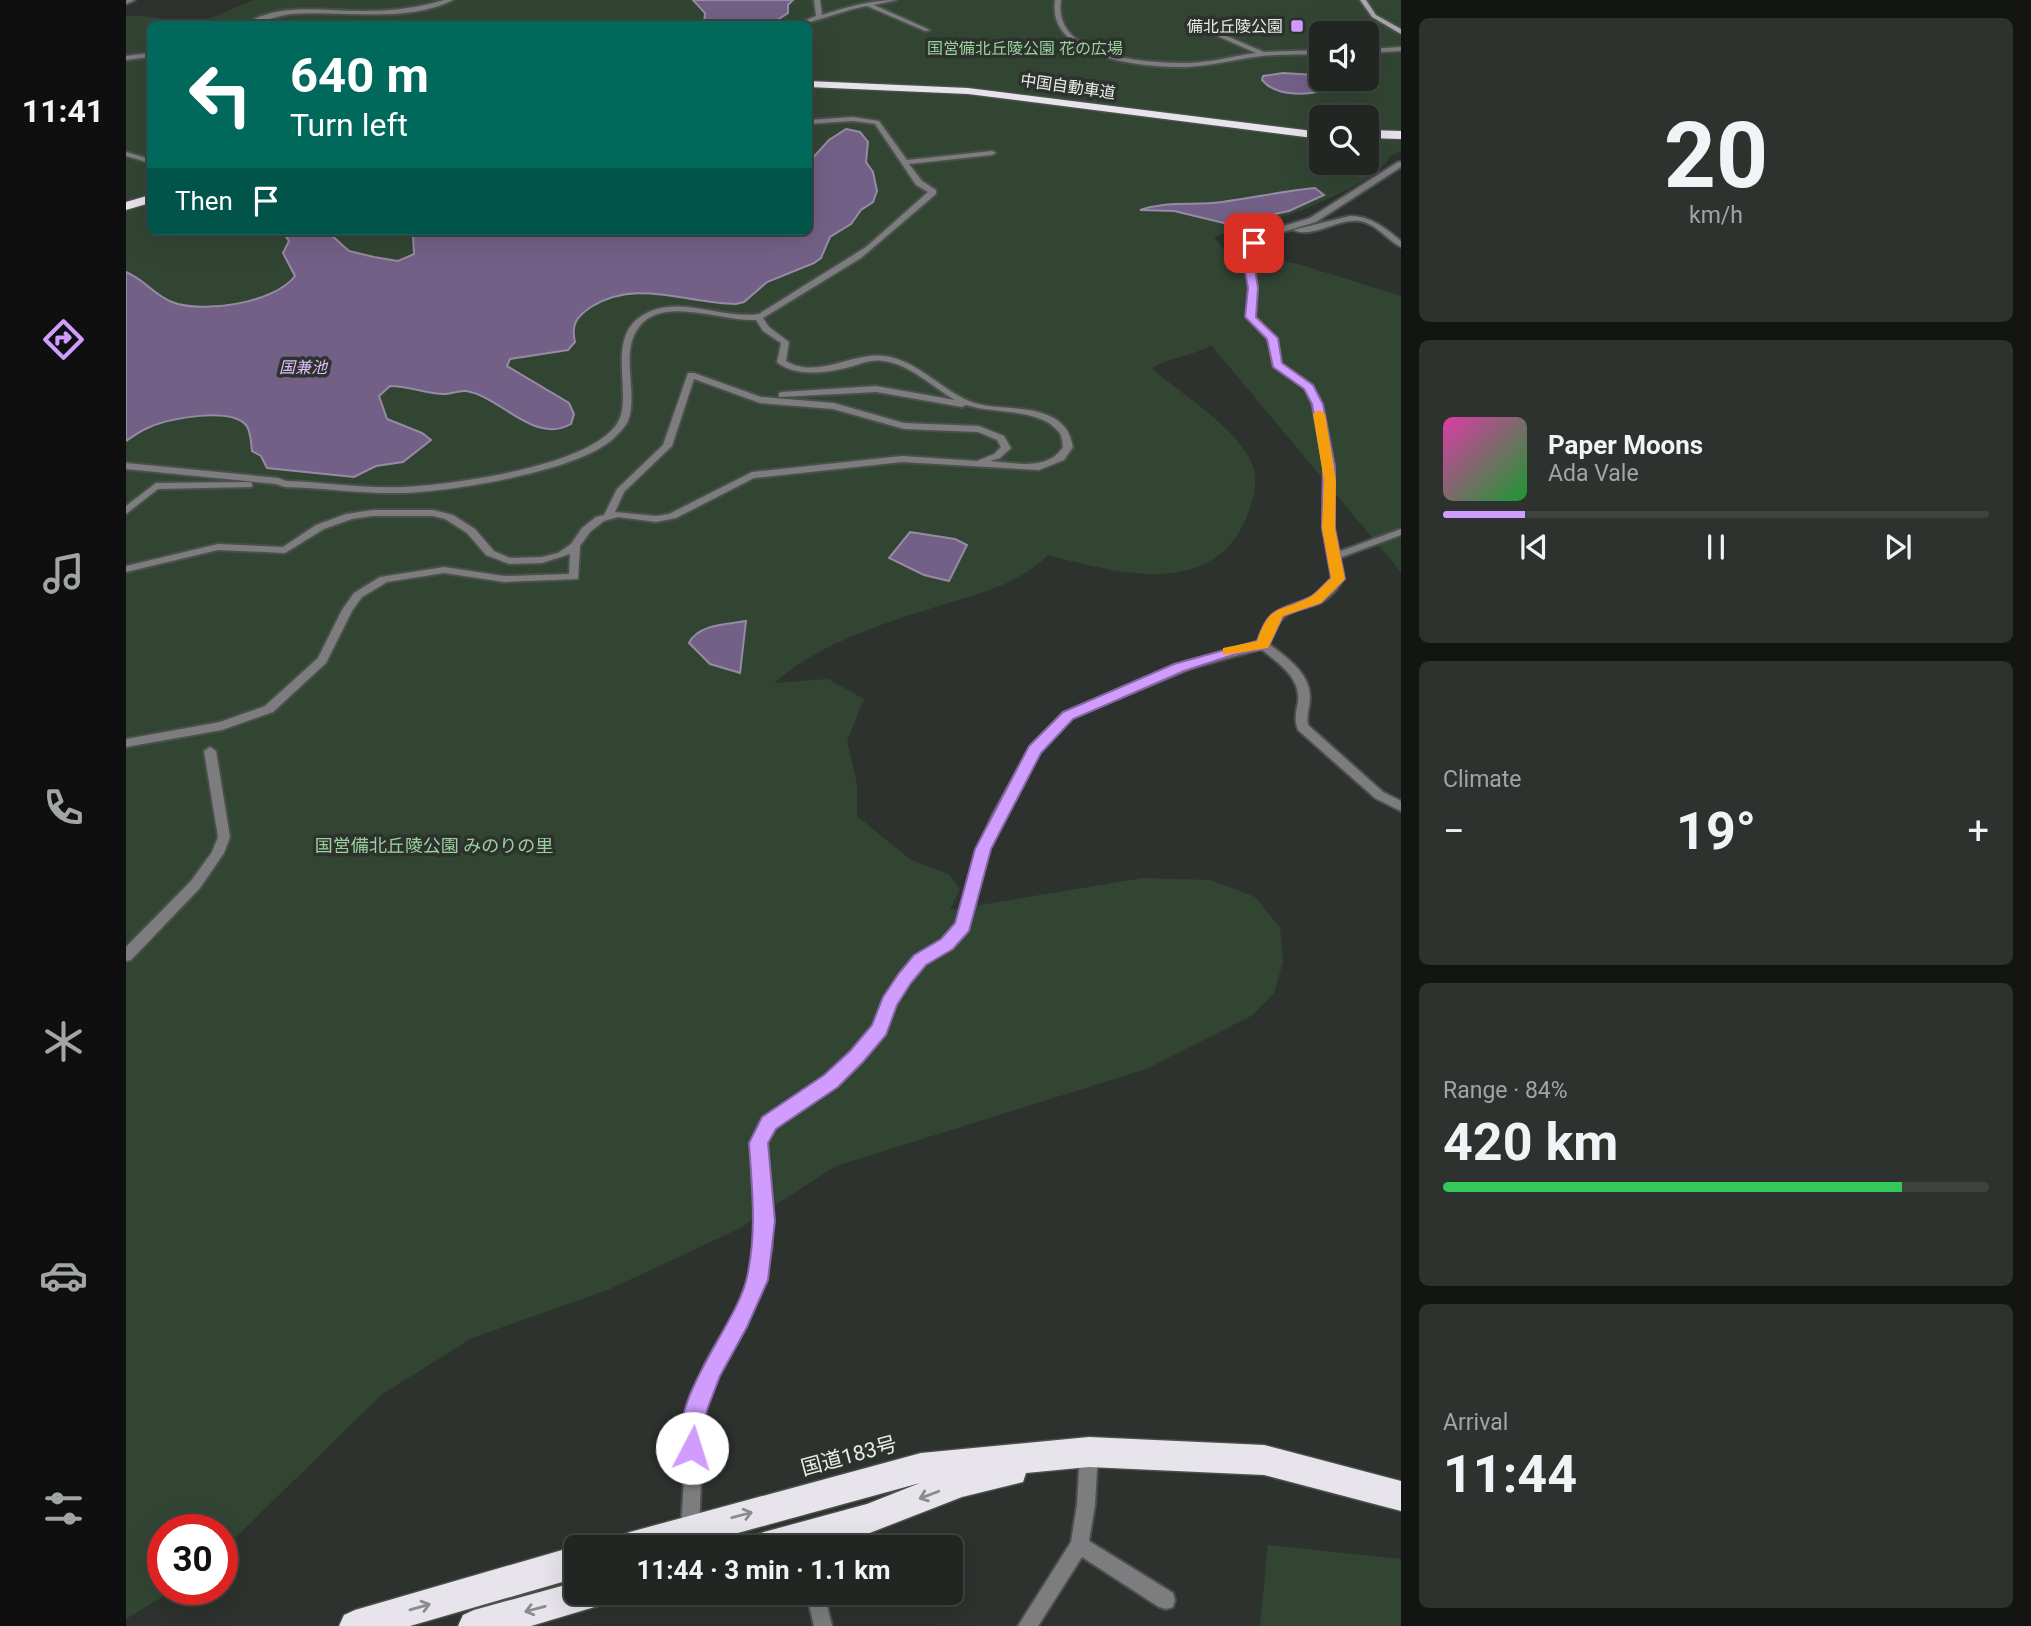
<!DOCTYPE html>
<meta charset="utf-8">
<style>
body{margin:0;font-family:Roboto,"Noto Sans JP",sans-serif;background:#2e322f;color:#f1f3f6;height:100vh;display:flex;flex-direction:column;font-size:26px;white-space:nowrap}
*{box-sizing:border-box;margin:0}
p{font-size:23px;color:#a2a5a5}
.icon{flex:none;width:38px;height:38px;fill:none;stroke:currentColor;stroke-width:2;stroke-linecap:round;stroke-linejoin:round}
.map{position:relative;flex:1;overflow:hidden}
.sheet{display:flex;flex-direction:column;gap:18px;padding:18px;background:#131513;width:630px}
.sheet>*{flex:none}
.guide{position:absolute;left:21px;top:21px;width:665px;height:214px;border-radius:10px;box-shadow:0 7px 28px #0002,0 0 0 2px #3f4340;background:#00695c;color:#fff;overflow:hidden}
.fabs{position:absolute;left:1183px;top:21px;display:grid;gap:14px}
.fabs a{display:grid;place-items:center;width:70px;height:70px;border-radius:10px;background:#222622;box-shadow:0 7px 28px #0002,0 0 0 2px #3f4340;font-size:35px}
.speed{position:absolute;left:21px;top:1514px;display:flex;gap:14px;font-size:35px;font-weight:700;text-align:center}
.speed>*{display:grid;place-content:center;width:91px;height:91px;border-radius:50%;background:#222622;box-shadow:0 7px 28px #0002,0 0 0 2px #3f4340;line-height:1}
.speed .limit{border:10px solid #d22;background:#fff;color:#111}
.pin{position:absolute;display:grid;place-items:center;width:60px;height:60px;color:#fff;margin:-30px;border-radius:14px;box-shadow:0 4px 10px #0006}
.me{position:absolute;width:77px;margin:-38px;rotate:5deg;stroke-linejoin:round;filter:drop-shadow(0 0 5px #0008)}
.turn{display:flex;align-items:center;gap:24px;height:147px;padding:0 28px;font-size:32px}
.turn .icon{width:91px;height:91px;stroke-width:2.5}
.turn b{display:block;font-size:49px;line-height:60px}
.then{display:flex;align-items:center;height:66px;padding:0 28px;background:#0003;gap:14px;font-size:26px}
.big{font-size:52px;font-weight:700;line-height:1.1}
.sheet .card{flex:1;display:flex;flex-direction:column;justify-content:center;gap:10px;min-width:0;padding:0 24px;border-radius:10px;background:#2e322f}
.sheet .dial{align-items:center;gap:0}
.dial b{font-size:91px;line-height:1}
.song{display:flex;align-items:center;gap:21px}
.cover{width:84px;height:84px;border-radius:10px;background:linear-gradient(135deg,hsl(320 70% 55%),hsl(130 70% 35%))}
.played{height:7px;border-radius:4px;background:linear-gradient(90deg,#d09dff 15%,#3f4340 15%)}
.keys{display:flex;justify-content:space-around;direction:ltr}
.heat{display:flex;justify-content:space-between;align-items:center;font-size:38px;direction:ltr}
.charge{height:10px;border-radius:5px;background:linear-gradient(90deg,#34c759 84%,#3f4340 0)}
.trip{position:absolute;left:438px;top:1535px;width:399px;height:70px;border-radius:10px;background:#222622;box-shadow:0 7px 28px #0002,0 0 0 2px #3f4340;font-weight:700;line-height:70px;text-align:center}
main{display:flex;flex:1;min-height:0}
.tabs{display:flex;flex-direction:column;width:126px;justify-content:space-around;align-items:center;background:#0e0f0e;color:#a2a5a5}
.tabs .icon{width:49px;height:49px}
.tabs .selected{color:#d09dff}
.tabs b{font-size:32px;color:#f1f3f6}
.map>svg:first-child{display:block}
.green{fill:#324533;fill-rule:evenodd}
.water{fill:#736087;stroke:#968aa4;stroke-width:2}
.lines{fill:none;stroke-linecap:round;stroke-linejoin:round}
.street-casing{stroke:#4b504c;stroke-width:4}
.secondary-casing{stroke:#4b504c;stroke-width:4}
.highway-casing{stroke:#4b504c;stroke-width:3}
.street{fill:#7d7c7f;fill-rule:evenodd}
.secondary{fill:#a8a6aa;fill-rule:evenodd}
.highway{fill:#e7e4eb;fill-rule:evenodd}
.oneway{stroke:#8a8b8c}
.route{fill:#d09dff;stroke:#8766a6;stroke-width:2}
.slow{fill:#f59e0b}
.poi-dot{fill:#d09dff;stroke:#2d322e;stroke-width:2.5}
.labels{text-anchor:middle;stroke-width:7;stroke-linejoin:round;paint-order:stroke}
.far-poi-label{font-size:16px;fill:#e9ece9;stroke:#2d322e;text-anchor:end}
.far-park-label{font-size:16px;fill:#9ad29d;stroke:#2d322e}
.far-street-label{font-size:16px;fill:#e9ece9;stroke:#2d322e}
.far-water-label{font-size:16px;font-style:italic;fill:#dcbdfc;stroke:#2d322e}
.park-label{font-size:18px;fill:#9ad29d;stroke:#2d322e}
.near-street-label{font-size:21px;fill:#e9ece9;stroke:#2d322e}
</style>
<main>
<nav class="tabs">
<b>11:41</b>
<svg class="icon selected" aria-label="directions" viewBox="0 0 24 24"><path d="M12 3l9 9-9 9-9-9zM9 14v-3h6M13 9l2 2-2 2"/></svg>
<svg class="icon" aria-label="music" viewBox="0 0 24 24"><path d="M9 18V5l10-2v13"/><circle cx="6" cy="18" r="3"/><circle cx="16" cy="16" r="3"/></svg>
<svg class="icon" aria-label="phone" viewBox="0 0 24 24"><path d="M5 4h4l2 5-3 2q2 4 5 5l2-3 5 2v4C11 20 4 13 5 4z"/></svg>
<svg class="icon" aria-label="climate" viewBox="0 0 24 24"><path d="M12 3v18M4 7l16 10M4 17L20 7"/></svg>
<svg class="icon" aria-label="car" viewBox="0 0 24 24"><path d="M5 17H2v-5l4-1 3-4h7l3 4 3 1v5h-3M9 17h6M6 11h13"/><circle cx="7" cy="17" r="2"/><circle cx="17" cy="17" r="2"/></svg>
<svg class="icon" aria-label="filters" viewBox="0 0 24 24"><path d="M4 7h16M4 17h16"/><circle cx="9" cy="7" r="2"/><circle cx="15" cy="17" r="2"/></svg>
</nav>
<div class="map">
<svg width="1275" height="1626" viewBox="0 0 1275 1626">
<rect width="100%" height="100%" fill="#2d322e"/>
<path class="green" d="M128 0H1275V151C1262 155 1262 163 1252 171 1235 184 1210 195 1190 204 1158 220 1122 224 1088 237L1099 251 1172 264 1275 296V572L1085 345C1066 357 1045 356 1026 368 1058 397 1102 421 1124 459 1134 477 1128 498 1121 516 1088 600 990 573 922 555 894 583 859 592 822 603 763 622 695 641 648 683L702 679 738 699 721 741 731 784V816L785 860 822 874 834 889 824 910 1017 878 1085 880 1129 897 1154 928 1157 962 1148 993 1127 1015 1020 1069 710 1166 612 1229 484 1289 346 1338 255 1395 96 1551V1530H37V1589H49L0 1619V16H18L70 24ZM24 24H682V231H24ZM1195 33H1241V79H1195ZM1195 117H1241V163H1195Z
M1142 1545 1275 1559V1626H1134Z"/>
<path class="water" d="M567 0H667L662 5V13L645 24H578L579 13Z
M1157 73 1189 75 1200 80 1204 89C1183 95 1151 98 1136 80L1137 76Z
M720 129 734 132 742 142 740 162 747 172 751 191 747 202 735 210 725 224 704 237 695 258 688 263 641 282 618 302 610 304C561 304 511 278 465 307 450 317 445 325 449 342L442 350 384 359 381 366 443 403 448 414 445 424C408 445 374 396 340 391 333 390 325 394 318 394 300 394 283 386 264 386L253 396 261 419 296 433 305 440 277 462 250 466 228 477 141 468 135 456 126 451C125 443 125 431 120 425 104 407 43 418 24 427 15 430 8 436 0 441V272C19 280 28 295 46 302 76 314 149 303 169 276L157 253 163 241 156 231H195L204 234 223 251 248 257 272 261 288 254 287 235 298 231H682L683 162 703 140Z
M1189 188 1198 195 1163 211 1102 224 1048 211 1014 210C1047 200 1064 206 1096 202 1127 198 1157 191 1189 188Z
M784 532 829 539 841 545 823 581 798 575 763 558Z
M620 621 614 673 584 664 563 643C572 624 602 624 620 621Z"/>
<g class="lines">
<g class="street-casing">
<path id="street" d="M0 0H9L0 4Z
M318 0H327C281 24 216 10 166 14 151 15 131 25 119 24 153 2 198 11 237 11 264 11 292 8 318 0Z
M688 0H694L696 15C721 7 745 0 771 0L748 5 804 30 799 31 741 6 727 9 678 24H670L690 16Z
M929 0H935C926 58 1020 63 1060 63 1082 63 1107 56 1130 53L1080 31 1082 28 1138 52 1195 50V54C1176 55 1155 54 1136 56 1111 59 1086 66 1061 67 1020 68 920 59 929 0Z
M1275 47V51L1241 53V49Z
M24 53V57L0 60V56Z
M727 117 753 121 781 160 866 151 870 153 866 155 783 164 796 181 810 190V194L735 258 637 318 643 327 663 342 660 361C692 380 727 351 759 356 792 361 813 388 843 401 871 412 905 403 931 420 942 428 944 435 947 447L938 460 913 470 776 462 628 478 550 518 530 522 492 517 478 521 464 532 454 546 452 579 378 582 318 573 261 582 236 597 226 611 200 663 147 712 96 730 0 747V739L94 722 139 706 192 658 216 610 228 593 254 577 318 567 378 576 443 574 444 554 416 563 383 564 360 555 341 533 319 519 307 516H247L226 519 198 529 159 553 92 550 0 572V566L92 544 157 547 190 525 220 514 247 510H307L327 515 349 529 368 551 384 558 416 557 432 553 445 544 456 528 470 517 478 515 491 489 537 445 562 373H568L635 397 708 403 778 423 853 426 878 436 885 448 874 458 864 461C889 463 922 471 937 447 936 441 936 435 932 431 913 408 867 414 840 405L836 407 750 392 653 397V393L656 392 750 386 829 400C806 387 784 364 757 361 743 359 733 365 720 368 699 373 668 377 651 362L655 343 637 331 630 320C597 322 537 295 513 327 493 353 513 392 502 421 500 426 493 433 489 437 456 471 323 492 276 493 237 494 198 488 159 487L150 484 0 469V463L152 478 160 481C199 482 239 489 277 487 325 485 467 466 492 422 507 396 480 340 514 317 550 292 594 320 633 314L740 247 802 192 790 185 749 124 727 121 682 124V120ZM568 379 634 403 707 409 778 429 852 432 871 440 875 447 868 454 851 461 776 456 626 472 543 514 530 516 489 512 498 492 546 446Z
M0 152 24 159V163L0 156Z
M1272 162H1275V167L1190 222 1160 231 1126 246 1131 288 1129 317 1150 339 1155 364 1186 385 1196 404 1208 467 1207 528 1212 552 1275 529V535L1213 558 1217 579C1214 584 1211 590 1207 593 1182 619 1159 594 1143 644 1160 657 1184 673 1184 697 1184 707 1180 715 1182 725L1257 792 1275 801V811L1249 798 1172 730C1168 720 1170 712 1172 702 1175 677 1152 663 1135 649L1066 668 946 718 913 752 879 814 863 849 842 930 826 948 799 964 784 982 769 1004 759 1033 736 1061 710 1085 648 1128 639 1144 646 1247 639 1280 620 1326 592 1375 578 1410 573 1530 576 1547H558L555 1530 562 1410 579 1364 608 1314 623 1280 630 1247 625 1143 638 1118 700 1077 726 1053 748 1026 758 998 774 974 789 956 816 940 831 924 851 849 867 814 905 746 938 712 1058 662 1132 642C1151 589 1182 615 1207 579L1197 528 1198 467 1186 404 1179 388 1148 367 1142 340 1121 317 1123 288 1118 245 1155 227 1184 218Z
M1224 216C1245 216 1259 228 1275 241V247C1261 240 1250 223 1233 221 1211 218 1187 239 1167 230Z
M123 482 126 483V487L32 489 0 514V506L30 483Z
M84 747 90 751 104 837 98 853 74 888 5 960 0 961V947L65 881 86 852 92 837 78 751Z
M963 1444 969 1447 972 1453 969 1505 963 1541 1047 1593 1049 1600 1047 1607 1040 1609 1033 1607 956 1557 912 1626H892L945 1542 951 1505 954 1453 957 1447Z
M680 1592H698L706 1626H688Z"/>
</g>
<g class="secondary-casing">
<path id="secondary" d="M1234 0H1240L1250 15 1275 29V34L1246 17Z"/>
</g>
<g class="highway-casing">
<path id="highway" d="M682 81 842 88 1195 132V139L842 94 682 87Z
M1241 130 1275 131V139L1241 138Z
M24 195V203L0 210V202Z
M963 1437 1138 1445 1275 1481V1511L1138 1475 963 1467 900 1473 897 1482 836 1497 741 1534 694 1547H623L627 1536 638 1532 741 1504 794 1483 561 1547H489L493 1536 504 1532 795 1453Z
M450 1546V1578L284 1626H213L218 1615 229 1610Z
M450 1582V1592H487L482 1603 405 1626H332L337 1615 348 1610Z"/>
</g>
<use href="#street" class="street"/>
<use href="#secondary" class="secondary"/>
<use href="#highway" class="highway"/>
</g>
<defs><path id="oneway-shaft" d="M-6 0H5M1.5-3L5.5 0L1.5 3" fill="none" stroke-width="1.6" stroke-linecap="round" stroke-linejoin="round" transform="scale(1.75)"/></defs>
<g class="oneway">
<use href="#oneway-shaft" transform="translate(803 1495) rotate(159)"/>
<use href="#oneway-shaft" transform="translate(616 1515) rotate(-15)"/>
<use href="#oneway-shaft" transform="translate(294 1607) rotate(-16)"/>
<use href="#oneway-shaft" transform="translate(409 1609) rotate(165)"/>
</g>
<path class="route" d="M1124 240 1133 243 1126 250 1132 288 1130 317 1152 338 1156 363 1187 385 1197 404 1209 467V528L1219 579 1195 603 1157 616 1142 648 1107 655 1058 671 947 719 915 753 865 849 843 931 827 949 800 965 785 983 771 1005 760 1035 737 1062 712 1087 650 1129 642 1143 649 1221 642 1280 621 1327 594 1376 581 1410 574 1456 566 1460 559 1456C537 1403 611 1326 621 1277 631 1232 626 1188 623 1143L636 1117 698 1075 724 1051 746 1025 757 997 773 973 788 955 815 939 829 923 849 849 903 746 937 712 1048 664 1131 641C1144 603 1153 613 1184 597 1191 593 1198 584 1205 578L1196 528 1197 467 1186 404 1178 389 1147 367 1141 339 1119 317 1122 288 1115 249Z"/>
<path class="slow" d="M1193 410 1199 414 1210 481 1209 528 1219 579 1195 603 1157 616 1142 648 1097 655V648L1131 641C1144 603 1153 613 1184 597 1191 593 1198 584 1205 578L1196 528 1198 481 1187 414Z"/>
<rect class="poi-dot" x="1164" y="19" width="14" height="14" rx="3.5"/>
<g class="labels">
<g class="far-poi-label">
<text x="1157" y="32">備北丘陵公園</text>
</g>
<g class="far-park-label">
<text x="899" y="54">国営備北丘陵公園 花の広場</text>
</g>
<g class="far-street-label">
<text transform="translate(942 86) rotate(8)" y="6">中国自動車道</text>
</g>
<g class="far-water-label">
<text x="177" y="373">国兼池</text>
</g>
<g class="park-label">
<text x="308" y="852">国営備北丘陵公園 みのりの里</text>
</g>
<g class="near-street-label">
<text transform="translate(723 1456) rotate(-15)" y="7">国道183号</text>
</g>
</g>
</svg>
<div class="fabs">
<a><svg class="icon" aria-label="sound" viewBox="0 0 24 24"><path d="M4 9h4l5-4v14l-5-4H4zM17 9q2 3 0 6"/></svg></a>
<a><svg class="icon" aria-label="search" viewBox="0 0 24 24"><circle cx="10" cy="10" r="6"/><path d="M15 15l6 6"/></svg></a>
</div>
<div class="speed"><div class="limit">30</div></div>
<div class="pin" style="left:1128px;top:243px;background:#d93025"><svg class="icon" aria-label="arrive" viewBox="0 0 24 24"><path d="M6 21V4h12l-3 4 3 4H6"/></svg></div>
<svg class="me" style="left:566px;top:1448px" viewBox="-20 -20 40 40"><circle r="19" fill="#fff"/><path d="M0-13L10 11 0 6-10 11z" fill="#d09dff"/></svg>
<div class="trip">11:44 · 3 min · 1.1 km</div>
<div class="guide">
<div class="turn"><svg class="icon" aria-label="left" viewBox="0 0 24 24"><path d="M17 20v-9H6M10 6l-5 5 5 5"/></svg><div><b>640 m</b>Turn left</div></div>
<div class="then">Then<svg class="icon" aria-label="arrive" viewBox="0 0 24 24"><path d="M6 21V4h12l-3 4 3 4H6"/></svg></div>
</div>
</div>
<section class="sheet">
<div class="card dial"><b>20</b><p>km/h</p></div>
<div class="card">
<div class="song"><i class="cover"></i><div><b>Paper Moons</b><p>Ada Vale</p></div></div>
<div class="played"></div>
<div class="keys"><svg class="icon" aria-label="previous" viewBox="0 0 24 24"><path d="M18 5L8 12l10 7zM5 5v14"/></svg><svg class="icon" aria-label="pause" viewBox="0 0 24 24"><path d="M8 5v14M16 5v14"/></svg><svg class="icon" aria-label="next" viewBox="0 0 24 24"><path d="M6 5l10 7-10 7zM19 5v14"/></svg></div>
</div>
<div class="card"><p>Climate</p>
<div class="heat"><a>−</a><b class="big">19°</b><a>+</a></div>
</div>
<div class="card"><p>Range · 84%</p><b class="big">420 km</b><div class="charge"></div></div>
<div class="card"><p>Arrival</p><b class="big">11:44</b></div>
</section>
</main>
